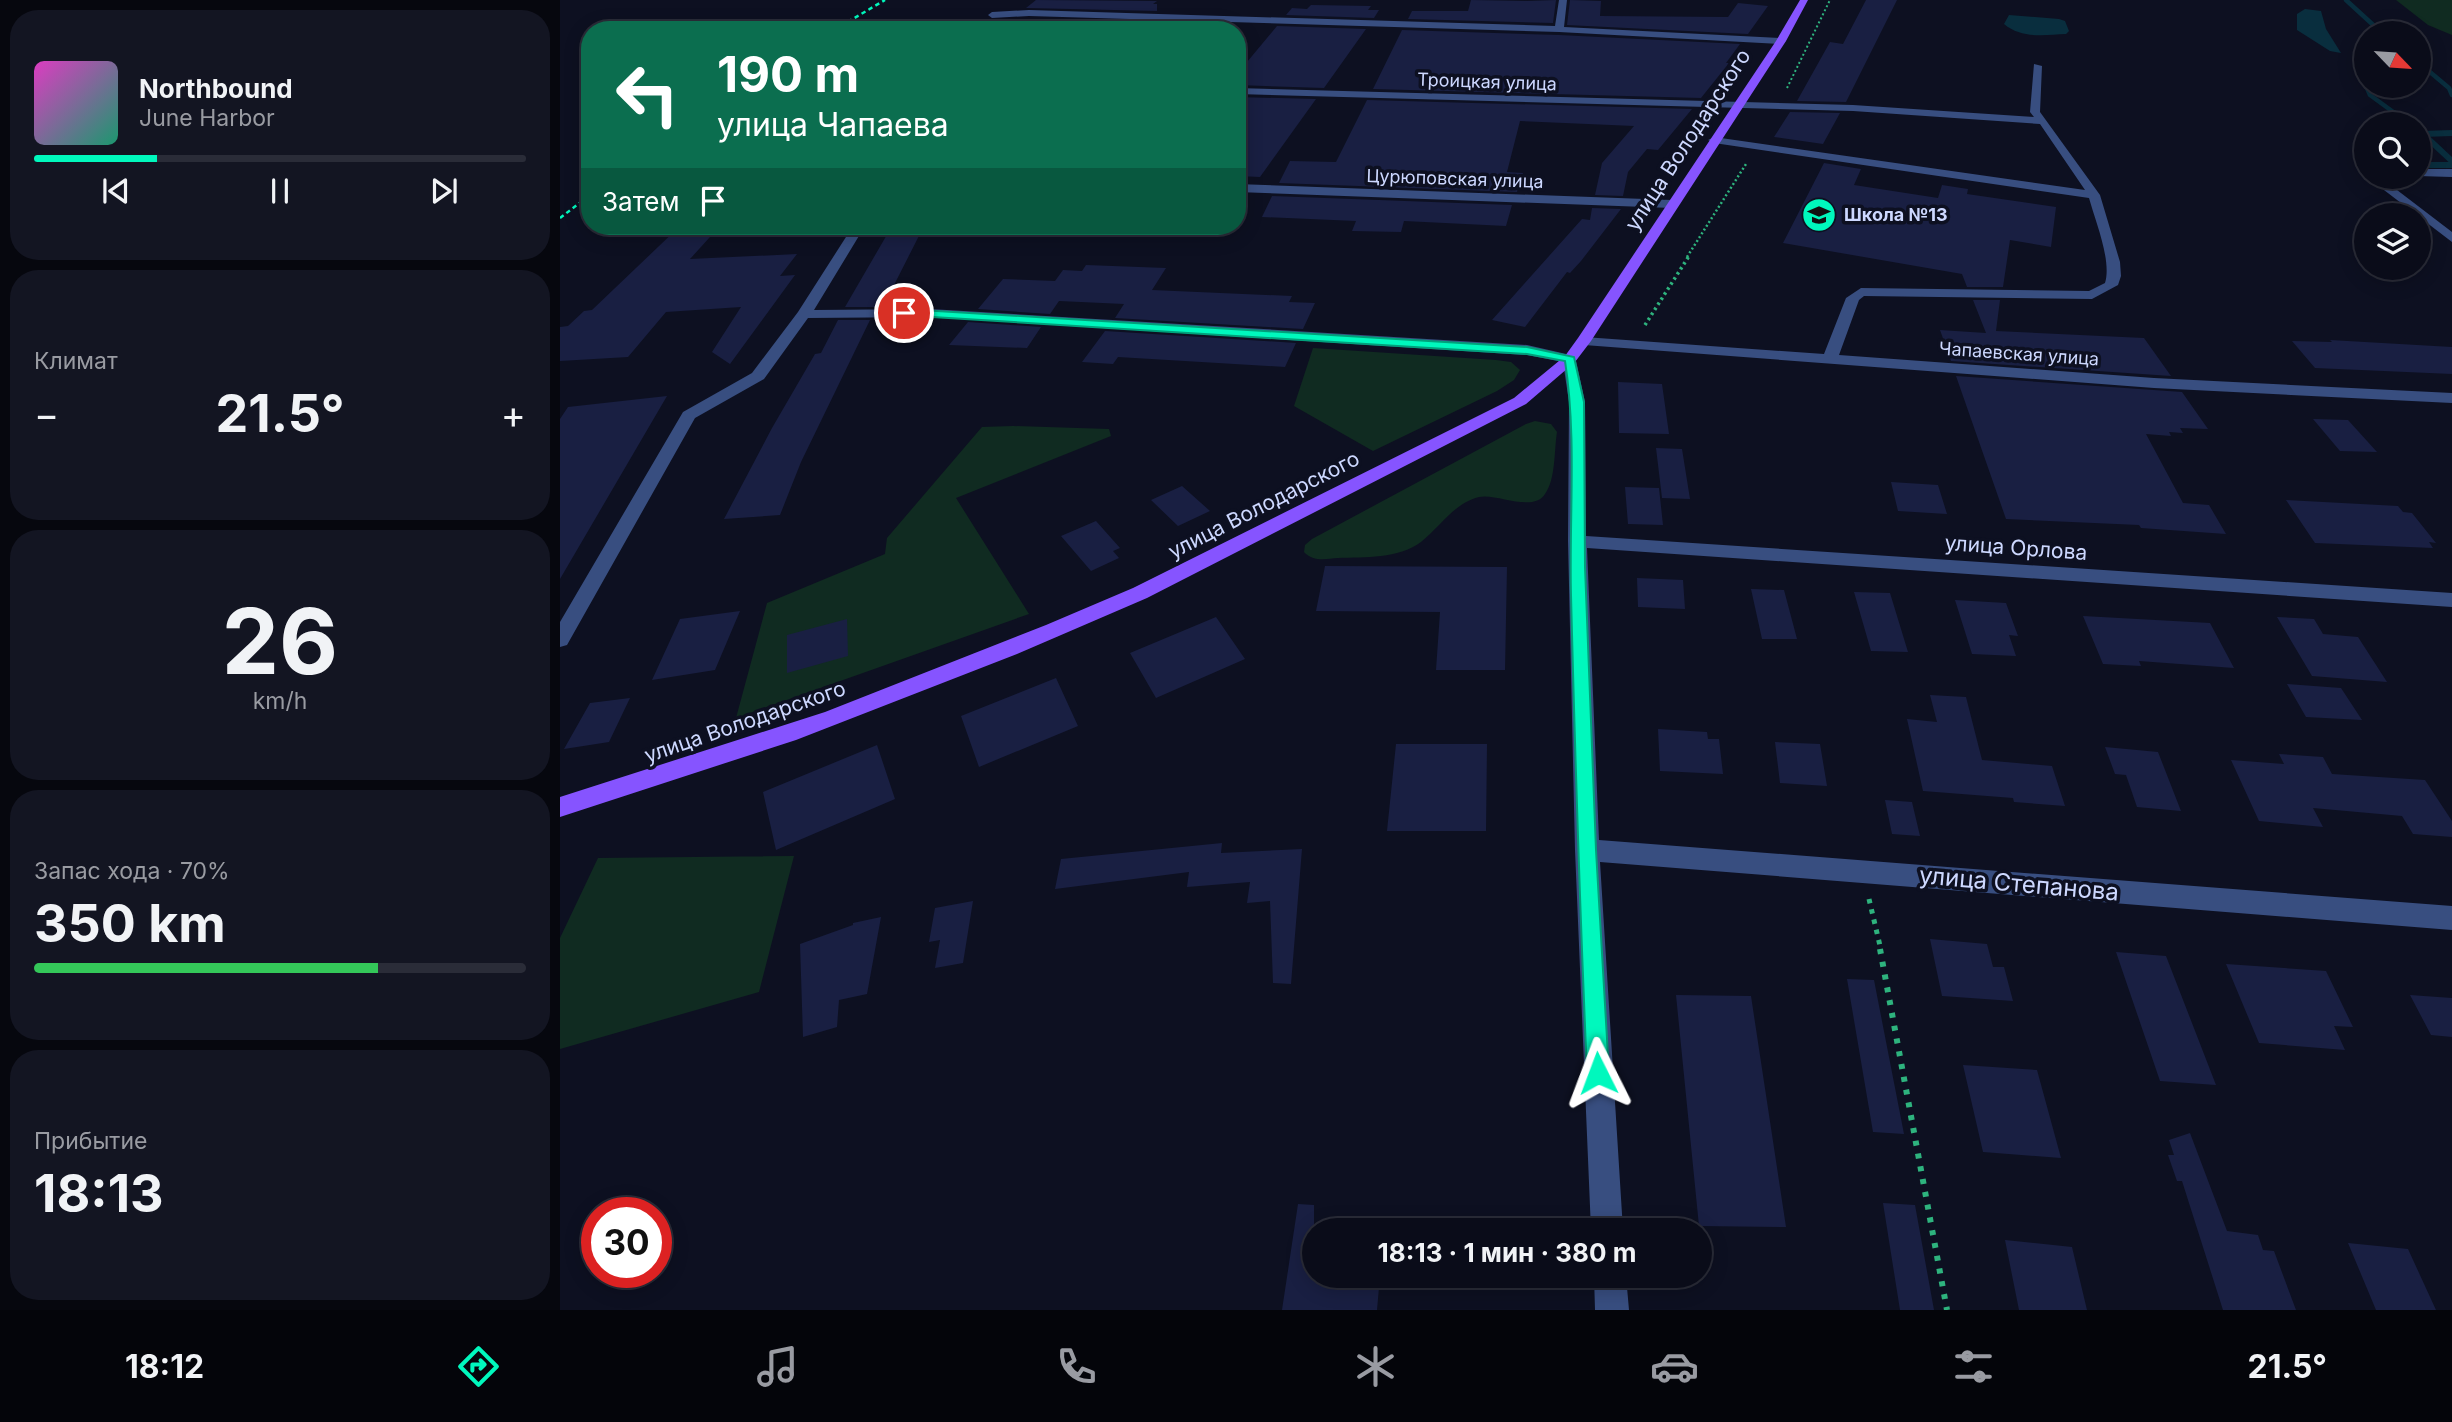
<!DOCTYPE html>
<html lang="ru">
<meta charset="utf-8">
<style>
body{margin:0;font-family:Inter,sans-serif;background:#131522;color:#f1f3f6;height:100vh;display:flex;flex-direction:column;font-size:26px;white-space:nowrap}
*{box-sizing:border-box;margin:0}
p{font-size:23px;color:#999ba2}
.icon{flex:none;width:38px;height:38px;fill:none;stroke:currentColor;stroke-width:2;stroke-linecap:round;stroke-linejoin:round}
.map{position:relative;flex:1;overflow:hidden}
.drawer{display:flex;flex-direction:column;gap:10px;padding:10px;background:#06070e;width:560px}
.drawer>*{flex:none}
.hud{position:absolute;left:21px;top:21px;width:665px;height:214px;border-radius:28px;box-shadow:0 4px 18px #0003,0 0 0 2px #2a2c38;background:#0b6e4f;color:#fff;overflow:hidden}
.needle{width:46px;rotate:115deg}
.controls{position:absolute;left:1794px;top:21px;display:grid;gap:14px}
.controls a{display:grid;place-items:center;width:77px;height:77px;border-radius:50%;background:#0a0c19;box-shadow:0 4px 18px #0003,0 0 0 2px #2a2c38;font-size:35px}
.speed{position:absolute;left:21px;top:1197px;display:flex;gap:14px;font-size:35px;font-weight:700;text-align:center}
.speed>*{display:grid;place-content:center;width:91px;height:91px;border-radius:50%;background:#0a0c19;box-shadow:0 4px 18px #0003,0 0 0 2px #2a2c38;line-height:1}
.speed .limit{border:10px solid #d22;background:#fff;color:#111}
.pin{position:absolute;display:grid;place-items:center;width:60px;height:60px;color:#fff;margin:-30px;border:4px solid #fff;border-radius:50%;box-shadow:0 2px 7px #0007}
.me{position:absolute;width:77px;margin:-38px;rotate:357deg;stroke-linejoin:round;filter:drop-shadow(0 0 5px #0008)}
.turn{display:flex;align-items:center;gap:24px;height:147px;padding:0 21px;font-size:32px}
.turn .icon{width:91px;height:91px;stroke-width:2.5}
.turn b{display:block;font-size:49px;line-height:60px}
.then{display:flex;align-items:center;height:66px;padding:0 21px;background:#0003;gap:14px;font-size:26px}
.big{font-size:52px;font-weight:700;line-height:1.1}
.drawer .widget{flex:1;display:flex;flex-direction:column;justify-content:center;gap:10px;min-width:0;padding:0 24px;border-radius:28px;background:#131522}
.drawer .dial{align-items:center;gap:0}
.dial b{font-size:91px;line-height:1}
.song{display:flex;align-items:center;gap:21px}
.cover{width:84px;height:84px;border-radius:10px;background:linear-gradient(135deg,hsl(310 70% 55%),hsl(160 70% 35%))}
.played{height:7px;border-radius:4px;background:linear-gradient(90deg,#00f8bd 25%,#2a2c38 25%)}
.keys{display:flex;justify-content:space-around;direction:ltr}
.heat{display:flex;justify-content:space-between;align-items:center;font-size:38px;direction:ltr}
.charge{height:10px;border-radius:5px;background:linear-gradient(90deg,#34c759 70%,#2a2c38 0)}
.trip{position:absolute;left:742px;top:1218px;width:410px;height:70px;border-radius:35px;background:#0a0c19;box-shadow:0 4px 18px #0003,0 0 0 2px #2a2c38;font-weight:700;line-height:70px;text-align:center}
.tabs{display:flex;height:112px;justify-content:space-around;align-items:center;background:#04050a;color:#999ba2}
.tabs .icon{width:49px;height:49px}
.tabs .current{color:#00f8bd}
.tabs b{font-size:32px;color:#f1f3f6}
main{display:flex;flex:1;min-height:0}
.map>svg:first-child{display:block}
.green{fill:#102b21}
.water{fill:#092e3e}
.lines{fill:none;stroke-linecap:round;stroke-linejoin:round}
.stream-far1{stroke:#092e3e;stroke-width:4.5}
.stream{stroke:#092e3e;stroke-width:6}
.building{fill:#191f42}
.path-far4{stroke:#2eb37e;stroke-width:2;stroke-dasharray:2 2.5;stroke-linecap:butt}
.path-far3{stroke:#2eb37e;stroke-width:2.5;stroke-dasharray:2 2.5;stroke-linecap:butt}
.path-far2{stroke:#2eb37e;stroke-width:3.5;stroke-dasharray:2.5 3.5;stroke-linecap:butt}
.path-far1{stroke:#2eb37e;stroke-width:5;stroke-dasharray:4.5 6;stroke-linecap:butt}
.path{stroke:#2eb37e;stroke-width:6;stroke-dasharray:5 8;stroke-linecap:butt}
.minor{fill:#384e80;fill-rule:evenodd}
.major{fill:#8654ff;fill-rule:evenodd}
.rail{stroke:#00f8bd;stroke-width:2.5;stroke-dasharray:4.5 3.5;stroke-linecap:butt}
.route{fill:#00f8bd;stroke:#00a17b;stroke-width:2}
.labels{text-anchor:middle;stroke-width:7;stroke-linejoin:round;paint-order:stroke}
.far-street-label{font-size:18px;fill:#cdd8ff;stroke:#0d1021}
.far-poi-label{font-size:18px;font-weight:bold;fill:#cdd8ff;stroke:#0d1021;text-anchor:start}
.street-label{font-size:21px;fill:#cdd8ff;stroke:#0d1021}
.near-street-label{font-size:24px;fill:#cdd8ff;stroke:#0d1021}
</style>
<main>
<section class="drawer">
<div class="widget">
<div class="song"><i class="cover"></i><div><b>Northbound</b><p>June Harbor</p></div></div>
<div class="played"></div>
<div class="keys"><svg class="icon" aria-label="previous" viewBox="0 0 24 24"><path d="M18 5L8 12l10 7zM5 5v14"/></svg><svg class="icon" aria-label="pause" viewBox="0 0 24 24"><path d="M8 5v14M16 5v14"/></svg><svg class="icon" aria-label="next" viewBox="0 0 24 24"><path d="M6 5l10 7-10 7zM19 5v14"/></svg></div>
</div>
<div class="widget"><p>Климат</p>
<div class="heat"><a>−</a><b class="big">21.5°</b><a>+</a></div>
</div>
<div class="widget dial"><b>26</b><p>km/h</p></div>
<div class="widget"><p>Запас хода · 70%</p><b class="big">350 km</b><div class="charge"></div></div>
<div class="widget"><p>Прибытие</p><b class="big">18:13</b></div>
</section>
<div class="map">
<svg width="1892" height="1310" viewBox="0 0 1892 1310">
<rect width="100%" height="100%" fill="#0d1021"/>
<path class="green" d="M1836 0H1892V35L1868 25Z
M753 348 936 360 951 362 960 370 954 380 937 391 813 451 734 406Z
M975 421 991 424 997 432C994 450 996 479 985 494 973 513 937 493 919 497 893 504 881 526 861 542 838 559 805 557 778 558 766 559 753 562 744 552L745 545 752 539 966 424Z
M453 426 549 429 551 436 396 498 469 614 176 718 207 603 325 554 327 538 422 427Z
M234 856 199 992 0 1049V938L38 858Z"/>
<path class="water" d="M1745 9 1761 11 1766 29 1781 53 1770 51 1737 30V14Z
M1449 15 1499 19 1505 21 1509 31 1506 34C1484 35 1462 39 1444 24Z"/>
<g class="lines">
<path class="stream-far1" d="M1786 0 1822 33
M1858 62 1889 88 1892 95
M1804 81 1810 95 1836 114"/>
<path class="stream" d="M1834 113 1849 124
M1892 133 1863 134 1892 161
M1858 165H1892"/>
</g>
<path class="building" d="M476 0 597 1 593 4H597V11L466 8Z
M911 0 967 1 996 0 993 23 848 19 852 11H908Z
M1010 0 1041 1 1040 16 1168 17 1178 3 1208 6 1188 34 1007 25Z
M1306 0H1337L1286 102 1237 101 1270 42 1283 44Z
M751 5 811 6 808 10H819L814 18 726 15 732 8 747 9Z
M469 19 597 22V30H452L457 26 444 25 452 20Z
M717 26 806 29 764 88 677 85V74Z
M842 30 999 35 1180 44 1166 63H1169L1141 98 813 89Z
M677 97 756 99 700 177 677 176Z
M807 100 1132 109 1098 150 1087 149 1068 172 1063 196 1035 195 1042 163 1074 126 960 121 947 172 963 173 957 192 719 183 730 161 776 162Z
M1230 112 1280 113 1263 144 1214 137Z
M1264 163 1301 169 1294 185 1378 198 1382 185 1408 189 1407 194 1496 207 1491 247 1450 240 1443 287H1407L1402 274 1223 243Z
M712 196 952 205 946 226 844 221 841 232 792 231 796 221 702 217Z
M1032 208 1061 209 1021 261 1010 273 1007 272 965 327 932 320 1022 219 1030 220Z
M120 226H160L130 259 237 254 220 276 235 275 170 364 152 352 181 307 106 312 68 357 0 361V327L8 326 24 311 32 310Z
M332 226H364L332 289H325L316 307H285Z
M526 265 606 268 592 290 732 296 729 302 755 303 743 329 555 318 564 304 499 301 490 314 418 309 443 279 495 281 503 270 522 271Z
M1413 300H1440L1436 331 1584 338 1611 376 1391 361 1380 330 1426 333Z
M278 320H310L241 462 220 515 164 519 212 428 255 354 261 353Z
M408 322 481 327 467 348 389 345Z
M545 331 736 343 725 367 558 357 553 364 522 362Z
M1770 340 1892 347V374L1755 368 1732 341 1772 342Z
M1396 376 1622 392 1648 429 1620 428 1623 433 1609 432 1611 436 1586 434 1623 503 1649 505 1666 534 1581 528 1579 525 1446 519Z
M1058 382 1102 384 1109 434 1059 433Z
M107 396 0 579V419L8 407Z
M1753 419 1788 420 1817 452 1780 451Z
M1096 448 1122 449 1130 499 1102 498Z
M1331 482 1378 485 1387 514 1338 511Z
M622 486 650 511 618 526 591 500Z
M1065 487 1099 488 1103 525 1068 524Z
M1726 500 1838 506 1843 512 1852 513 1876 543 1869 542 1873 548 1755 543Z
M536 521 560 548 553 551 559 558 531 571 501 536Z
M765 566 947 567 945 670H876L880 612 756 611Z
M1077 578 1123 580 1125 609 1078 607Z
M1191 589 1224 590 1237 639H1202Z
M1294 592 1330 593 1348 652 1311 651Z
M1395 600 1446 603 1458 636 1449 635 1456 656 1412 654Z
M180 611 155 670 92 680 120 619Z
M1523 616 1650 623 1674 668 1579 661 1581 666 1543 664Z
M656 617 685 659 596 698 570 653Z
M1717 617 1754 619 1763 634 1798 637 1827 682 1752 676Z
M287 619 288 656 227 673V635Z
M496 678 518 726 419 767 401 716Z
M1727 684 1781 688 1802 720 1746 717Z
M1370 695 1406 697 1422 760 1492 766 1505 806 1454 802 1453 798 1363 791 1347 719 1377 722Z
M70 698 49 742 4 749 30 703Z
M1098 729 1147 732 1148 739H1159L1163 774 1100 771Z
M1215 742 1260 744 1267 786 1220 783Z
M836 744H927L926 831H827Z
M317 745 335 799 216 850 203 792Z
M1545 747 1598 752 1621 811 1577 807 1566 775 1555 774Z
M1719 754 1763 757 1772 774 1865 780 1892 821V837L1853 834 1842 816 1753 808 1763 827 1699 821 1671 760 1724 764Z
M1325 800 1352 802 1360 836 1332 834Z
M662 843 661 853 742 849 731 984 713 983 710 901 687 903 690 882 627 887 629 872 495 889 501 859Z
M413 901 403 963 375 968 380 940 369 942 375 908Z
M321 917 307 994 279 1000 277 1027 243 1037 240 944 293 925V923Z
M1370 939 1427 944 1433 967H1444L1453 1001 1382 996Z
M1556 952 1606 956 1656 1085 1600 1081Z
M1666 964 1766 971 1793 1027 1774 1026 1785 1050 1699 1043Z
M1287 979 1314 980 1344 1134 1313 1132Z
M1116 995 1191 996 1226 1227 1139 1226Z
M1850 995 1892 998V1037L1871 1035Z
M1403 1065 1477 1070 1501 1158 1423 1152Z
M1630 1133 1667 1231 1698 1235 1703 1250 1714 1251 1736 1310H1663L1622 1181H1617L1608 1155H1614L1609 1140Z
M1323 1203 1355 1205 1374 1310H1340Z
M738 1204 754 1205V1276H820L817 1310H722Z
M1445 1240 1512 1247 1527 1310H1459Z
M1788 1243 1848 1249 1876 1310H1816Z"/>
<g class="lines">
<path class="path-far4" d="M1227 88 1270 0"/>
<path class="path-far3" d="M1127 257 1186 164"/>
<path class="path-far2" d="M1085 325 1129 256"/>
<path class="path-far1" d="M1309 899 1321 950"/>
<path class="path" d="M1320 949 1387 1310"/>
<path class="minor" d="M999 0H1007L1004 27 1221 38 1226 41 1221 44 999 32 469 16 432 18 428 15 432 12 469 10 995 26Z
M1474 64 1482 66 1480 112 1540 195 1560 262 1561 276 1558 285 1532 299 1304 296 1299 300 1279 355 1594 378 1892 393V403L1594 388 1024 345 1017 341 1024 337 1264 354 1286 298 1301 288 1529 291 1545 283C1552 261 1535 220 1529 198L1154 143 1148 140 1154 137 1525 190 1480 124 1293 111 677 94V88L1293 105 1474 117 1470 112Z
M1858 169H1892V177L1858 176Z
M1807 177H1820L1892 232V242Z
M677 184 1112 200 1118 204 1112 208 677 192Z
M293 226H305L254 310 370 309 967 345 1015 356 1025 402 1026 536 1892 593V607L1027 548 1039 840 1892 906V930L1040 862 1063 1230H1031L1015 850 1008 541 1009 402 1003 362 967 355 370 317 248 318 204 379 135 418 7 645 0 647V622L123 412 192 373 238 312Z
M1034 1276H1066L1069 1310H1035Z"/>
<path class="major" d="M1240 0H1248L1226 41 1031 341 1015 362 966 404 587 598 457 654 236 740 0 817V797L265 712 486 625 573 588 954 398 1005 356 1018 338 1216 41Z"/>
<path class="rail" d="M274 30 325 0
M0 218 30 195"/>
</g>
<path class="route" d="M344 309 967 347 1014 357 1024 402 1025 567 1036 850 1049 1073 1046 1080 1038 1084 1031 1080 1027 1073C1020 913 1015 754 1011 595 1009 517 1017 438 1005 361L967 354 340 315V310Z"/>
<defs>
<g id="school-disc" transform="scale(1.75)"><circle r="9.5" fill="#00f8bd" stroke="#0d1021"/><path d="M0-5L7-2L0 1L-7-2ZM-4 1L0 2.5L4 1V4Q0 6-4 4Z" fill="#111"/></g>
</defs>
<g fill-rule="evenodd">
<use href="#school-disc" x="1259" y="215"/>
</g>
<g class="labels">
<g class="far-street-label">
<text transform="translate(927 82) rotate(2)" y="6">Троицкая улица</text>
<text transform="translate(895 179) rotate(2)" y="6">Цурюповская улица</text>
<text transform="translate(1459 354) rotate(4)" y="6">Чапаевская улица</text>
</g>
<g class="far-poi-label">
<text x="1284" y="221">Школа №13</text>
</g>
<g class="street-label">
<text transform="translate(1128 140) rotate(-57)" y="7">улица Володарского</text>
<text transform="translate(704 505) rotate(-27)" y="7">улица Володарского</text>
<text transform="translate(1456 548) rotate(4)" y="7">улица Орлова</text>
<text transform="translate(185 722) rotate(-19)" y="7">улица Володарского</text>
</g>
<g class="near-street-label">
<text transform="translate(1459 884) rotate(5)" y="8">улица Степанова</text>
</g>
</g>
</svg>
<div class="controls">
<a><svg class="needle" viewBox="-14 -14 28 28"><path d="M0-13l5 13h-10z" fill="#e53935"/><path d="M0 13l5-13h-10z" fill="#999ba2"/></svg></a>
<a><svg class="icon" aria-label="search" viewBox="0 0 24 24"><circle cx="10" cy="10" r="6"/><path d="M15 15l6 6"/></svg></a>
<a><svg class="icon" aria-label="layers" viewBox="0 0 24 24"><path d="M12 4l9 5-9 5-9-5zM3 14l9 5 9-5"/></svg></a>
</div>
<div class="speed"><div class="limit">30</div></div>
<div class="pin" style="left:344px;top:313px;background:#d93025"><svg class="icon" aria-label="arrive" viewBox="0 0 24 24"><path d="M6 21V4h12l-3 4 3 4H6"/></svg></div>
<svg class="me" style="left:1038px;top:1073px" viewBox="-20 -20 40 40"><path d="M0-17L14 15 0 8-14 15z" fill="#00f8bd" stroke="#fff" stroke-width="4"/></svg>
<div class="trip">18:13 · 1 мин · 380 m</div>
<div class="hud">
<div class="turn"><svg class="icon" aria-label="left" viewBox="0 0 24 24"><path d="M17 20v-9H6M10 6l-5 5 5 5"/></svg><div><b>190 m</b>улица Чапаева</div></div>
<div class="then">Затем<svg class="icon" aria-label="arrive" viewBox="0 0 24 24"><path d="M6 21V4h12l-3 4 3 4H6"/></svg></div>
</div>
</div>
</main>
<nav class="tabs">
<b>18:12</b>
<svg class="icon current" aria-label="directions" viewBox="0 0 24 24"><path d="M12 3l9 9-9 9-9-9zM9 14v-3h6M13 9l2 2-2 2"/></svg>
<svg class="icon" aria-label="music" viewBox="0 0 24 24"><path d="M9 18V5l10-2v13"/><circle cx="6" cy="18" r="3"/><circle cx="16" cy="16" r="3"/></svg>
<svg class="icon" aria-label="phone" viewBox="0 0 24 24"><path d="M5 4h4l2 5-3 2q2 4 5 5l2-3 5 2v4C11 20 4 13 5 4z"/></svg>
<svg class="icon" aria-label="climate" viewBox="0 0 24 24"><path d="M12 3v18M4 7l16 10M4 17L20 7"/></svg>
<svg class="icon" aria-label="car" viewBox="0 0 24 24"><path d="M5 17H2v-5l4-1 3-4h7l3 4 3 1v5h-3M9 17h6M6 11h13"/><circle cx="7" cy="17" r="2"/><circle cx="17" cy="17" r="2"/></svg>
<svg class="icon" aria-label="filters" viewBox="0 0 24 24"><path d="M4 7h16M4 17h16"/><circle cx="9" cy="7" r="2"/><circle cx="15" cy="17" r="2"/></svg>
<b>21.5°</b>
</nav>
